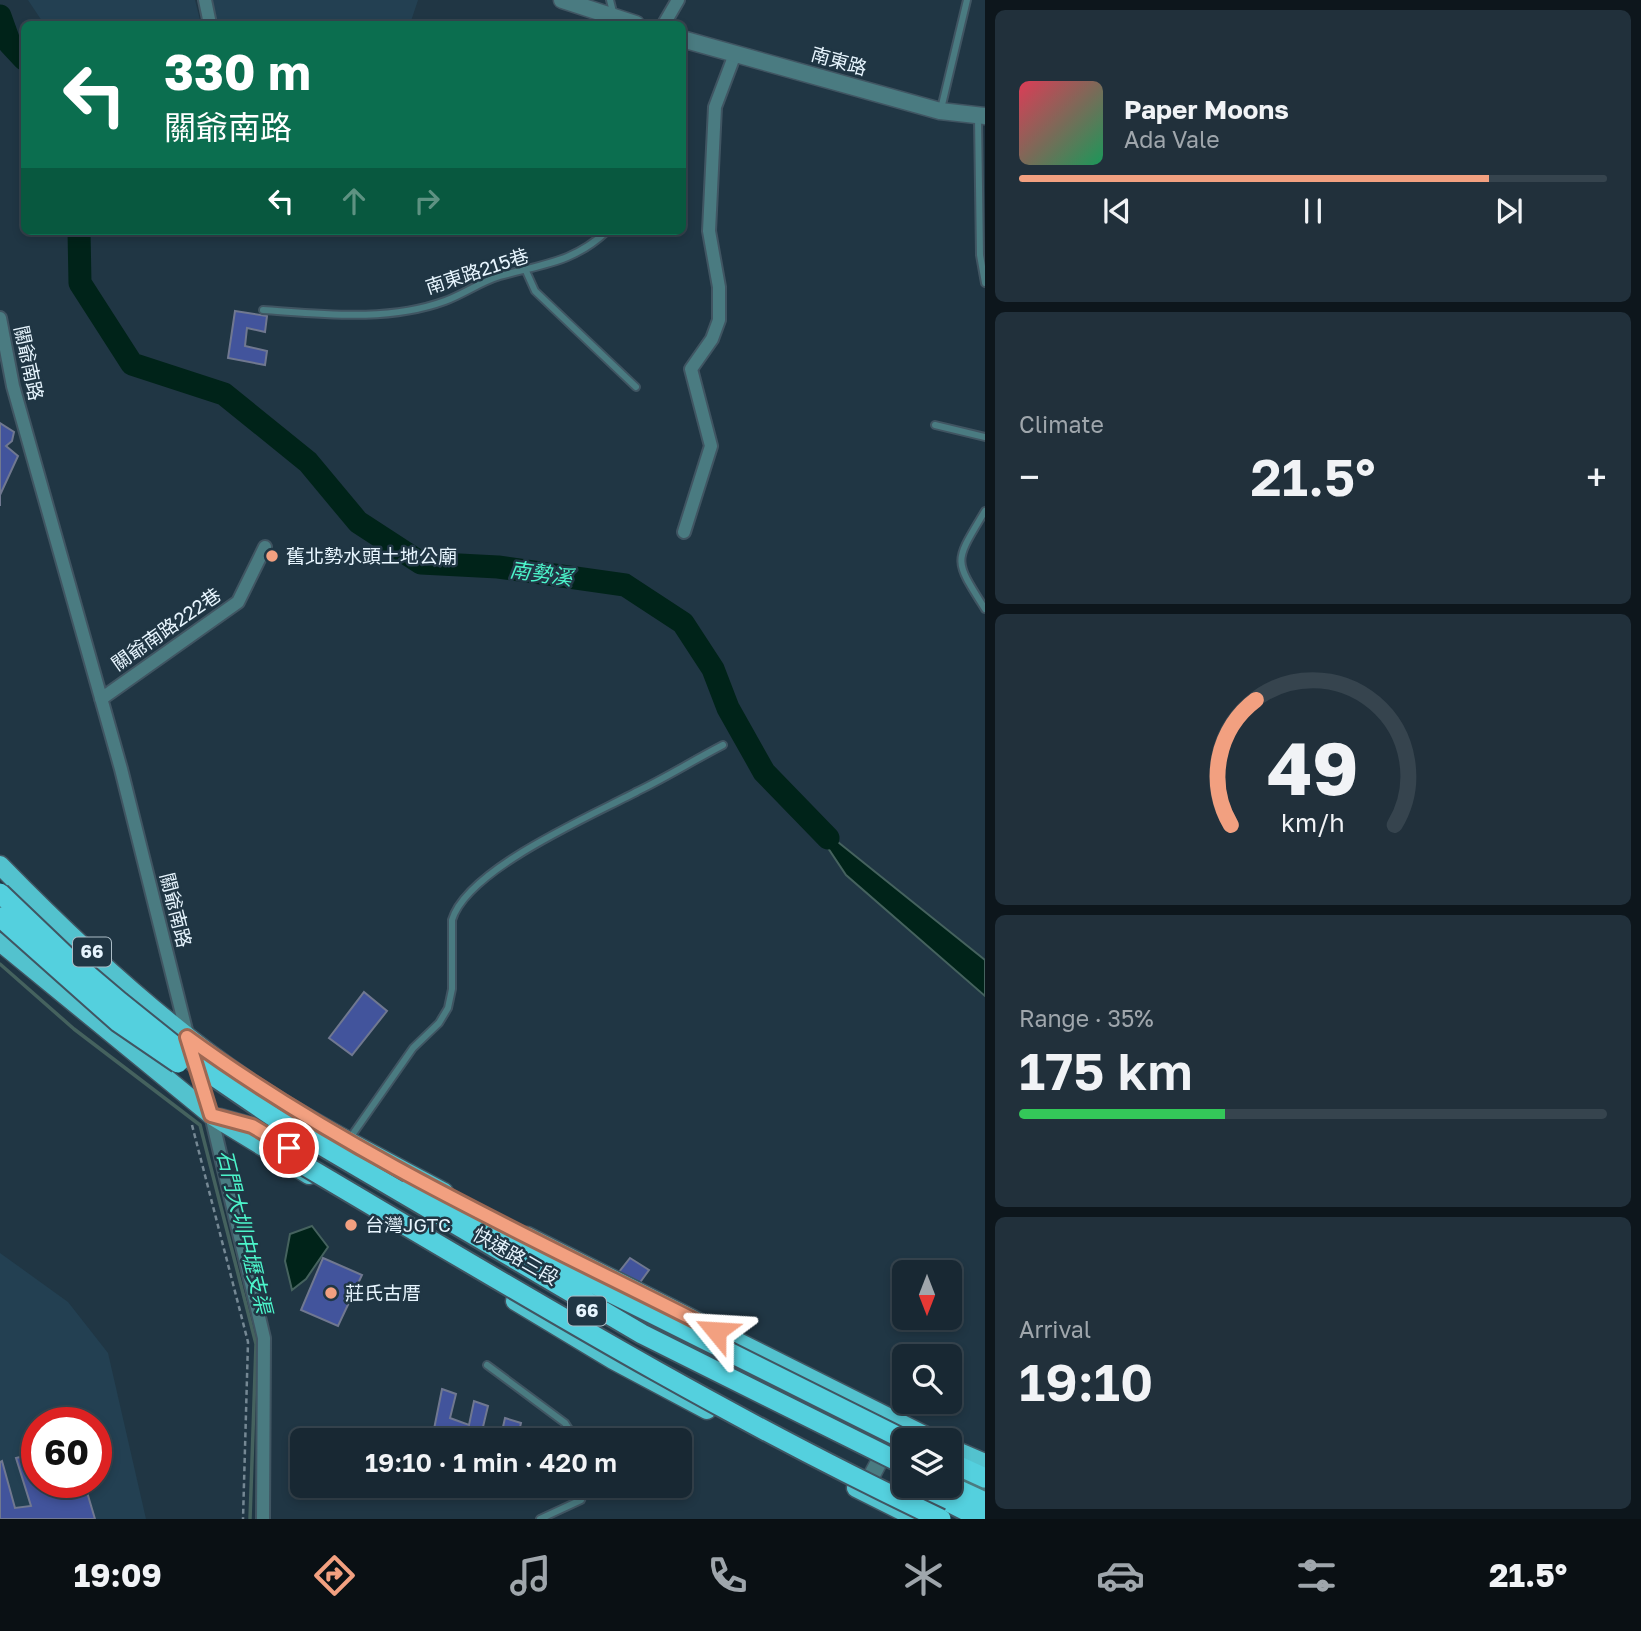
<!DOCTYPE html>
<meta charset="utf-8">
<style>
body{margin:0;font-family:"Golos Text","Noto Sans TC",sans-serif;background:#21303b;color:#f1f3f6;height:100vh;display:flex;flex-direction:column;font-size:26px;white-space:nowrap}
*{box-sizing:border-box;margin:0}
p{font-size:23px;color:#9fa6ac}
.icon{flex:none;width:38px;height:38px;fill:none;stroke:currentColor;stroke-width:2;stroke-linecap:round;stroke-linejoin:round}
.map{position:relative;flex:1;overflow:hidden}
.details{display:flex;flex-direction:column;gap:10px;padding:10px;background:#0d161c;width:656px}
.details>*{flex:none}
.banner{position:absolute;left:21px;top:21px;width:665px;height:214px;border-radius:10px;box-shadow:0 4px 10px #0003,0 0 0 2px #36444e;background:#0b6e4f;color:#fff;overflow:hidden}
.needle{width:46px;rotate:180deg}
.tools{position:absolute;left:892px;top:1260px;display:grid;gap:14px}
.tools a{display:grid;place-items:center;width:70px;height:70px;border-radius:10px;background:#182833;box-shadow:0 4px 10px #0003,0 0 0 2px #36444e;font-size:35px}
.speed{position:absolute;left:21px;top:1407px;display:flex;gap:14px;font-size:35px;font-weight:700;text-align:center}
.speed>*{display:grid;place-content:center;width:91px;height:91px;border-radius:50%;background:#182833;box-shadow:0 4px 10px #0003,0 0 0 2px #36444e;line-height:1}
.speed .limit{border:10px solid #d22;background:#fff;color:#111}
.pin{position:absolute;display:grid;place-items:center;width:60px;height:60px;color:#fff;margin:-30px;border:4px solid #fff;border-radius:50%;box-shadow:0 2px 7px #0007}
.me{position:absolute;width:77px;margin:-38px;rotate:297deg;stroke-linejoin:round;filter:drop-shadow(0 0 5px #0008)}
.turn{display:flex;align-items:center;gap:24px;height:147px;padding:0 28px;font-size:32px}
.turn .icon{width:91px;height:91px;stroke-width:2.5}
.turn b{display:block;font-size:49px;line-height:60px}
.lanes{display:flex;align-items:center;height:66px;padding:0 28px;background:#0003;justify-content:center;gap:35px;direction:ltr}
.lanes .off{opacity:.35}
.big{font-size:52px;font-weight:600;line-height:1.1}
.details .widget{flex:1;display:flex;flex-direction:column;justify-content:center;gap:10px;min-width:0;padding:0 24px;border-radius:10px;background:#21303b}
.details .dial{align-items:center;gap:0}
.dial svg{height:182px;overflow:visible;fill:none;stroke:#36444e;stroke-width:7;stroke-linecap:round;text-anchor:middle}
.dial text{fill:#f1f3f6;stroke:none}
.song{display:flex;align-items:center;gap:21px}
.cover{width:84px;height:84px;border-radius:10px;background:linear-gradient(135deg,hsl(350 70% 55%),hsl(150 70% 35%))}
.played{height:7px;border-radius:4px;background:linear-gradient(90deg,#f2a080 80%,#36444e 80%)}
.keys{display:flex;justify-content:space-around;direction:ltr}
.heat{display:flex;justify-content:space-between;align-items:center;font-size:38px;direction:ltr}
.charge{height:10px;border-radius:5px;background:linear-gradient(90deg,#34c759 35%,#36444e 0)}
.trip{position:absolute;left:290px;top:1428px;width:402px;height:70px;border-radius:10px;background:#182833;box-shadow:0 4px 10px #0003,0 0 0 2px #36444e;font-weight:600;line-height:70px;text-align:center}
.tabs{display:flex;height:112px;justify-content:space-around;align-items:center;background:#0a1014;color:#9fa6ac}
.tabs .icon{width:49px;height:49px}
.tabs .selected{color:#f2a080}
.tabs b{font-size:32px;color:#f1f3f6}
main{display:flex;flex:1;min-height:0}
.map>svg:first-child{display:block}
.built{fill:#234052;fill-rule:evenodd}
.water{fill:#002319;stroke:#45625e;stroke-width:2}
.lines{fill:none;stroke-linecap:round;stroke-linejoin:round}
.stream{stroke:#45625e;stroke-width:3.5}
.river{stroke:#002319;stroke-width:23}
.building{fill:#42549c;stroke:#707890;stroke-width:2}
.service-casing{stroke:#405562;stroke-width:10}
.minor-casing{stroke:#405562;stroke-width:16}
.tertiary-casing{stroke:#405562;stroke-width:19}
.primary-casing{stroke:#405562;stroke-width:21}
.trunk-casing{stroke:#405562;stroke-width:23}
.path{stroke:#758894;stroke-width:2.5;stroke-dasharray:5 3.5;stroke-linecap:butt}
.service{stroke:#4a7b81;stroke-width:6}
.minor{stroke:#4a7b81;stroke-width:12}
.tertiary{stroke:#4a7b81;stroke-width:16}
.primary{stroke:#53c2ce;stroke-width:18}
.trunk{stroke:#54d0de;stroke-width:19}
.trunk-bridge-casing{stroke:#405562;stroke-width:23;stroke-linecap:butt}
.trunk-bridge{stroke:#54d0de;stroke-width:19}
.route-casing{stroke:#9d6853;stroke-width:18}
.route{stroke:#f2a080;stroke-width:12}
.poi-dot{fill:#f2a080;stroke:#203644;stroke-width:2.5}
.labels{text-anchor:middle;stroke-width:5;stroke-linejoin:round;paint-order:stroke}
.shield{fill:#203644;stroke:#abbcc6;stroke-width:2}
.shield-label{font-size:18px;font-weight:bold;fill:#e7f5fe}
.street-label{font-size:19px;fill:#e7f5fe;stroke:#203644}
.poi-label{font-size:19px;fill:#e7f5fe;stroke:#203644;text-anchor:start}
.water-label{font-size:21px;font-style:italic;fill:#4cf4ca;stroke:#203644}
</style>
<main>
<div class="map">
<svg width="985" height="1519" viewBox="0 0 985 1519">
<rect width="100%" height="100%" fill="#203644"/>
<path class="built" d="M28 0H195L201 24H44Z
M207 0H418L410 24H212Z
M0 1253 68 1302 108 1353 146 1519H0ZM37 1423H96V1482H37Z"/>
<path class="water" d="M808 818 985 960V996L846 875Z
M312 1226 328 1247 306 1279 292 1290 285 1261 290 1234Z"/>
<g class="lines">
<path class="stream" d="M0 964 74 1029 200 1125 256 1344 250 1519"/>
<path class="river" d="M0 16 10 44 24 59
M79 231 80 283 132 364 224 394 308 462 358 522 421 563 498 567 625 585 683 623 713 669 728 708 764 772 828 838"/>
</g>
<path class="building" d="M235 311 267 316 265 332 247 328 245 346 267 351 265 365 228 358Z
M0 423 14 432 12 441 6 446 18 456 0 495V506Z
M364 992 387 1011 352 1055 329 1038Z
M323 1258 362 1275 338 1326 301 1310Z
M630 1258 649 1270 636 1288 615 1277Z
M442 1389 456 1394 450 1418 469 1425 474 1401 488 1406 482 1431 501 1437 500 1440H449L433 1434Z
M505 1418 521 1423 517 1440H500Z
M542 1428 557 1433 556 1440H540Z
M37 1453V1482H84L95 1519H0V1462L2 1461 15 1508 31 1506 16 1458Z"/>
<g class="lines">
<g class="service-casing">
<path id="service" d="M610 0 614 16
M941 109 967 0
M978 118 980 255 985 283
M526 271 535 291 636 387
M263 310C323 314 388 322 445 301 464 294 480 282 500 276 542 264 573 263 607 231
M935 425 985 437
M985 511C954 563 953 558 985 609
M350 1138 413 1048 439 1023 448 1008 452 989V920C467 869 591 816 638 791 667 777 694 760 723 745
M487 1365 565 1423 576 1440
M540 1519 581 1500 586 1486"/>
</g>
<g class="minor-casing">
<path id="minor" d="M205 0 210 24
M664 24 678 0
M0 318 13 386 121 769 188 1038
M684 532 711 446 691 369 712 339 719 320V287L709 231 715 107 735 54
M101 699 238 602 265 547
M195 1063 211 1115 264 1338 263 1519"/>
</g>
<g class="tertiary-casing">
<path id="tertiary" d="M562 0 636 24
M682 39 940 111 985 116
M220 1117 252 1126 286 1146
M587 1290 636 1319 802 1403
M950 1475 985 1490
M863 1492 899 1424"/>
</g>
<g class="primary-casing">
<path id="primary" d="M0 865C74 941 158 1019 245 1079 308 1122 377 1156 444 1192
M0 942 211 1115 309 1175
M527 1236 934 1440
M515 1301 613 1360 707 1410
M950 1448 985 1463
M856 1488 918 1519"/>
</g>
<g class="trunk-casing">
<path id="trunk" d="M950 1462 985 1478
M917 1486 982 1519
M950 1486 985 1502"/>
</g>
<path class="path" d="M192 1125 248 1342 243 1519"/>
<use href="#service" class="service"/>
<use href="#minor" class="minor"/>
<use href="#tertiary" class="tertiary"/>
<use href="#primary" class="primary"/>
<use href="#trunk" class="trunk"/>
<g class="trunk-bridge-casing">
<path id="trunk-bridge" d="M0 893 67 957 120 1002 206 1071 275 1118 642 1334 905 1465
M0 917 118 1022 178 1063
M276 1130 302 1164C512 1288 720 1415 941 1519
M411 1186 443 1200 607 1291 905 1440"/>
</g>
<use href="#trunk-bridge" class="trunk-bridge"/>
</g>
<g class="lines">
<g class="route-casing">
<path id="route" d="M289 1148 252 1126 211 1115 187 1037C350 1156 537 1240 716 1331"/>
</g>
<use href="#route" class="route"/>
</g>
<g class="poi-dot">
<circle cx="272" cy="556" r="7"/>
<circle cx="351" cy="1225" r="7"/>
<circle cx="331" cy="1293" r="7"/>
</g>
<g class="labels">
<g class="shield">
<rect x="73" y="937.5" width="38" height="29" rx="5"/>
<rect x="568" y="1296.5" width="38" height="29" rx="5"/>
</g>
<g class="shield-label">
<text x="92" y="958">66</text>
<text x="587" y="1317">66</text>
</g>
<g class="street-label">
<text transform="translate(839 61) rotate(16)" y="7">南東路</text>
<text transform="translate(477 271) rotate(-18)" y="7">南東路215巷</text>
<text transform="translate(29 363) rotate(78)" y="7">關爺南路</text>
<text transform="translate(166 629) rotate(-35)" y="7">關爺南路222巷</text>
<text transform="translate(176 910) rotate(76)" y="7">關爺南路</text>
<text transform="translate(516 1256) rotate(30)" y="7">快速路三段</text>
</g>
<g class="poi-label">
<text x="286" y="563">舊北勢水頭土地公廟</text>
<text x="365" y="1232">台灣JGTC</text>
<text x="345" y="1300">莊氏古厝</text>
</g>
<g class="water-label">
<text transform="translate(541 574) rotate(8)" y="7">南勢溪</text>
<text transform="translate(244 1232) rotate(76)" y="7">石門大圳中壢支渠</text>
</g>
</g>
</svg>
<div class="tools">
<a><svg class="needle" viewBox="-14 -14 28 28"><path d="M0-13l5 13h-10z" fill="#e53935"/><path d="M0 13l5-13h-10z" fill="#9fa6ac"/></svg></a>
<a><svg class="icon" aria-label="search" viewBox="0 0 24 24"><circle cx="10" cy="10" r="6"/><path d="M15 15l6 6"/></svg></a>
<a><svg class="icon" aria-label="layers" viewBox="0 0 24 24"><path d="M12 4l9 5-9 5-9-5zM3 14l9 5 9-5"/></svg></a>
</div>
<div class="speed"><div class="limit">60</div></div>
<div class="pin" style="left:289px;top:1148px;background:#d93025"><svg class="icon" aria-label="arrive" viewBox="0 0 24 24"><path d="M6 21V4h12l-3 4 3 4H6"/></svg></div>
<svg class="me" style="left:716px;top:1331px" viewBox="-20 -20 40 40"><path d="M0-17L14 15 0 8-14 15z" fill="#f2a080" stroke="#fff" stroke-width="4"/></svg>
<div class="trip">19:10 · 1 min · 420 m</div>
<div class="banner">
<div class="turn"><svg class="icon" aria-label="left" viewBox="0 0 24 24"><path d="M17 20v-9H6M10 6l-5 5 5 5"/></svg><div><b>330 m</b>關爺南路</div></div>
<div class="lanes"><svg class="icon" aria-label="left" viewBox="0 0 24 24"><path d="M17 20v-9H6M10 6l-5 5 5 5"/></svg><svg class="icon off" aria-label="ahead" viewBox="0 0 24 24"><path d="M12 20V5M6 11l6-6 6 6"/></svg><svg class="icon off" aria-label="right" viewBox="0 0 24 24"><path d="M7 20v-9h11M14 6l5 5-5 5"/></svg></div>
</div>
</div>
<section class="details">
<div class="widget">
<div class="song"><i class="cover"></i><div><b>Paper Moons</b><p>Ada Vale</p></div></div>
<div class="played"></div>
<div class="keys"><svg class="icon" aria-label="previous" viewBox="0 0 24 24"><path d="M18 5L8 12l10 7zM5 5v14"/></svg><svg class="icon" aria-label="pause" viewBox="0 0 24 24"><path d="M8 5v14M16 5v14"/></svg><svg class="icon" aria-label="next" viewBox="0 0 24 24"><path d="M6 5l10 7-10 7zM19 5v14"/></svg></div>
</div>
<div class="widget"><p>Climate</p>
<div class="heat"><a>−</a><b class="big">21.5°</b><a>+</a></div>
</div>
<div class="widget dial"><svg viewBox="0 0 100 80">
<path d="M14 69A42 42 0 1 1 86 69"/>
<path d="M14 69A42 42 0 0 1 25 14" stroke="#f2a080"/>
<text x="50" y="56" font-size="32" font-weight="700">49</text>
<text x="50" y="72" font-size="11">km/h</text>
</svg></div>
<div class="widget"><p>Range · 35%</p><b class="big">175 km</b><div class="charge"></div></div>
<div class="widget"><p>Arrival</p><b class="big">19:10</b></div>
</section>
</main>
<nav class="tabs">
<b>19:09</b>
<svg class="icon selected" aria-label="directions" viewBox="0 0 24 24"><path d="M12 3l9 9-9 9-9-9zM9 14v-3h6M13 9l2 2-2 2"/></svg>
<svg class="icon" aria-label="music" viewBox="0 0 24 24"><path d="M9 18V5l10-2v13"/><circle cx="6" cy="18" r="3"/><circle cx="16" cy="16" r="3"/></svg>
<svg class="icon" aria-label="phone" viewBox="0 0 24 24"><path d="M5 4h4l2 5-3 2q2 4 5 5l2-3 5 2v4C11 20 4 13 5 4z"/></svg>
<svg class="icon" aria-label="climate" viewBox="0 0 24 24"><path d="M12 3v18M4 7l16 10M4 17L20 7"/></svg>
<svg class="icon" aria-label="car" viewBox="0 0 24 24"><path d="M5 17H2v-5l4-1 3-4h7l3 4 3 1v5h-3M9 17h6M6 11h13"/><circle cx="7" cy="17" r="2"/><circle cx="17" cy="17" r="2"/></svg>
<svg class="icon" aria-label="filters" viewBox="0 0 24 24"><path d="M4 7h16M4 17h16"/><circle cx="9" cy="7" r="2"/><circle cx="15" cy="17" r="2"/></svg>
<b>21.5°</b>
</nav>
